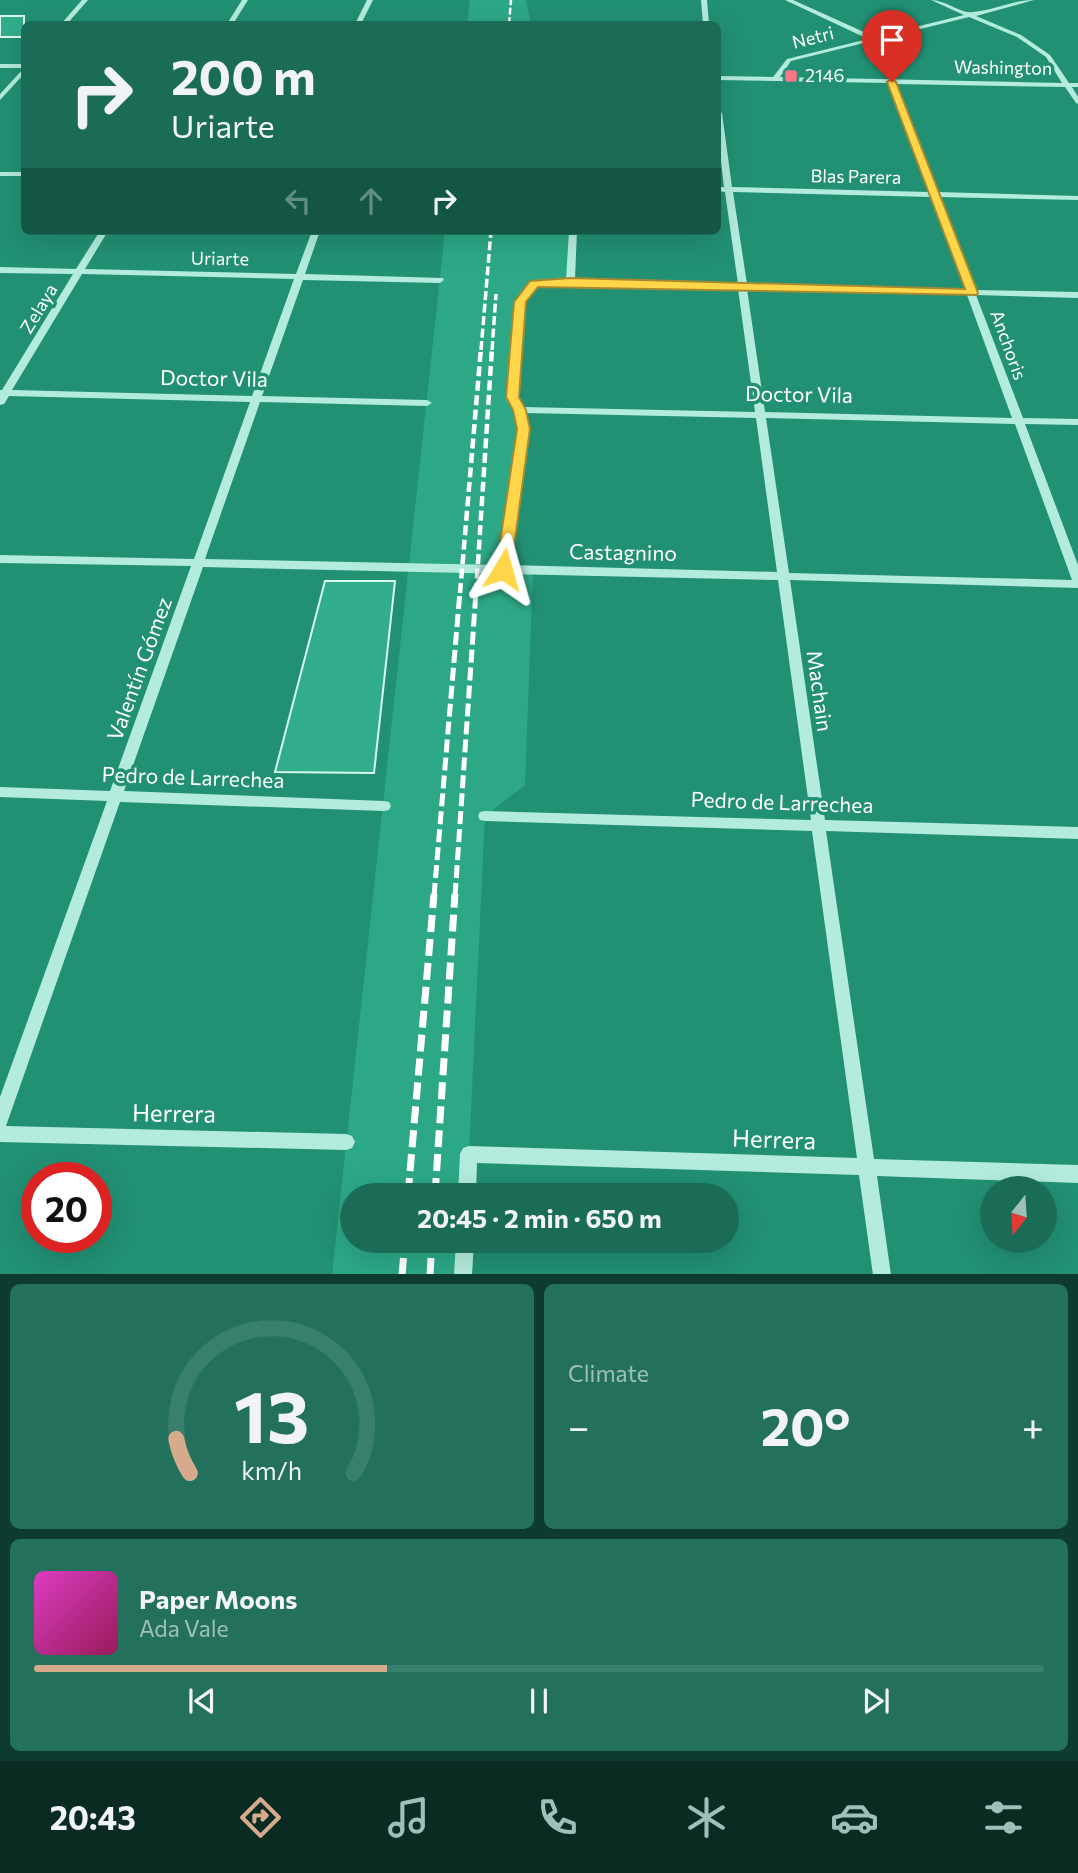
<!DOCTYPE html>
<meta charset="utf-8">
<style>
body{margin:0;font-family:Commissioner,sans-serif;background:#23715c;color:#f1f3f6;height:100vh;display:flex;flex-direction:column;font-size:26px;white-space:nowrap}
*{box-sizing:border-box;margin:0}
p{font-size:23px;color:#9fc0b9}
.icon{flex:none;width:38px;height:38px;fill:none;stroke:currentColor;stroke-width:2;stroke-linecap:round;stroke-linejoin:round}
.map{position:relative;height:1274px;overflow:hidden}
.drawer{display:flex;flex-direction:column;gap:10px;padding:10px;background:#0e3b2f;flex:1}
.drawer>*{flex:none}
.banner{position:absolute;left:21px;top:21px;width:700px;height:214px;border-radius:10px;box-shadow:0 7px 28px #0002;background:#1a6c56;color:#f1f3f6;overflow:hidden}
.needle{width:46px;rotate:197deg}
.fabs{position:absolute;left:980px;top:1176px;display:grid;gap:14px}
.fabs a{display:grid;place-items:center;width:77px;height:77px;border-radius:50%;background:#1a6c56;box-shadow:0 7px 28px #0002;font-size:35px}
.speed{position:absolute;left:21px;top:1162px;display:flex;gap:14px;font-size:35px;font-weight:700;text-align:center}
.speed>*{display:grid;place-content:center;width:91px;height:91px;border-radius:50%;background:#1a6c56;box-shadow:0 7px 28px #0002;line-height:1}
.speed .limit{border:10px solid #d22;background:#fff;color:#111}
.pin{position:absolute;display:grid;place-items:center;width:60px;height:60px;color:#fff;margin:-72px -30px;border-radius:50% 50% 50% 0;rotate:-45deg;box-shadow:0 0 7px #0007}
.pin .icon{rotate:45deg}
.me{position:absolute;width:77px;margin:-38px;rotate:8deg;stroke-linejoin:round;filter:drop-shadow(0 0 5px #0008)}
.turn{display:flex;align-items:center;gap:24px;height:147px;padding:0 35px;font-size:32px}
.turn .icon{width:91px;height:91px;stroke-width:2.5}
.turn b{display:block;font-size:49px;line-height:60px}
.lanes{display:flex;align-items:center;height:66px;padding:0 35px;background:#0003;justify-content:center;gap:35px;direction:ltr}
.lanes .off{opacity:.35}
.big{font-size:52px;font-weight:700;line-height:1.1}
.drawer .tile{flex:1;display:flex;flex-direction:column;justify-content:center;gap:10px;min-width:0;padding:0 24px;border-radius:10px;background:#23715c}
.drawer .dial{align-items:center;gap:0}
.dial svg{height:182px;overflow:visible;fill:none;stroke:#387f6c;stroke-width:7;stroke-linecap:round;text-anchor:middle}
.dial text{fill:#f1f3f6;stroke:none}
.song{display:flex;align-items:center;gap:21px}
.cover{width:84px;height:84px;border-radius:10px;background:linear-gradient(135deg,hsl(310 70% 55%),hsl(330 70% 35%))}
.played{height:7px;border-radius:4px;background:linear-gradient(90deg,#d6ab8b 35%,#387f6c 35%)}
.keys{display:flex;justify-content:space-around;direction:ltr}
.heat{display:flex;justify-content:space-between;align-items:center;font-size:38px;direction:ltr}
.drawer .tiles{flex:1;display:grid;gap:10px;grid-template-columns:1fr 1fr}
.tile:last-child{grid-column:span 2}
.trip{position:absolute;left:340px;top:1183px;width:399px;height:70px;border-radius:35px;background:#1a6c56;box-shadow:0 7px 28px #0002;font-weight:700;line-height:70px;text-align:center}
.tabs{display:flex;height:112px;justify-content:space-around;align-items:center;background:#0a2b22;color:#9fc0b9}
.tabs .icon{width:49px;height:49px}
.tabs .selected{color:#d6ab8b}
.tabs b{font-size:32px;color:#f1f3f6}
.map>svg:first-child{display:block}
.green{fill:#2ca886}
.building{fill:#32ad8b;stroke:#d8f9f0;stroke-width:2}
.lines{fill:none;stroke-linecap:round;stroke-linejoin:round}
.minor{fill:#b3ecdc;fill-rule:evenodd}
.rail-far4{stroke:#fff;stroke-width:2.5;stroke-dasharray:7 2.5;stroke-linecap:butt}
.rail-far3{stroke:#fff;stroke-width:3.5;stroke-dasharray:9 3.5;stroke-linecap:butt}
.rail-far2{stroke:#fff;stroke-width:4.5;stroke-dasharray:10 4.5;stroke-linecap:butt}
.rail-far1{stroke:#fff;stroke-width:5;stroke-dasharray:13 5;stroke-linecap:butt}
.rail{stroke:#fff;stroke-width:7;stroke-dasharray:17 7;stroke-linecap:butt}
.route{fill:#ffd54a;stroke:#a68a30;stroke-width:2}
.poi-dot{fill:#f87685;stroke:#229073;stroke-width:2.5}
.labels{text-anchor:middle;stroke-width:7;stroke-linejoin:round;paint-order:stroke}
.far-street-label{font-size:18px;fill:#fff;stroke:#229073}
.far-poi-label{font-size:18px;fill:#fff;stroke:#229073;text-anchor:start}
.street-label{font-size:21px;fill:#fff;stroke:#229073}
.near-street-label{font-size:24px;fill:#fff;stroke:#229073}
</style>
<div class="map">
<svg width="1078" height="1275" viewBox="0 0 1078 1275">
<rect width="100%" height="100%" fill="#229073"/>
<path class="green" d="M470 0H526L531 24H467Z
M445 231H573L570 282 534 283 520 302 512 397 523 429 503 569 533 570 525 785 485 816 467 1195H352V1241H465L463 1274 332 1275Z"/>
<path class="building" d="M0 16H24V37H0Z
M325 581H395L374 773 275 772Z"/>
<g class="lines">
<path class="minor" d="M82 0H88L67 24H61Z
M242 0H248L233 24H227Z
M367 0H373L361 24H355Z
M701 0H707L709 24H703Z
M785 0H793L875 37 964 15 931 0C946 0 960 14 973 12 994 10 1013 0 1034 0L976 16 1021 35 1050 55 1069 83H1078V87H1072L1078 97V104L1076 103 1065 87 896 84 937 192 1078 196V200L939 197 974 290 1078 292V298L976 295 1023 418 1078 419V425L1025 424 1078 565V588L790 580 825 820 1078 827V839L826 831 874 1159 1078 1165V1183L877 1176 891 1275H873L859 1175 477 1163 476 1195H458L460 1154 463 1148 469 1146 857 1158 812 831 485 821 480 820 478 816 480 812 485 811 811 820 778 580 203 567 124 791 384 801 389 802 391 806 389 810 384 811 120 802 6 1126 346 1134 352 1136 355 1142 352 1148 346 1150 0 1142V1097L107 801 0 797V787L110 791 191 566 0 563V555L194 559 250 402 9 396 4 404 0 405V390H2L73 274 0 273V267L76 269 100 231H108L85 269 296 274 312 231H320L305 274 443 278 444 280 440 283 303 280 262 396 427 400 432 403 427 406 260 402 205 559 498 565 518 429 515 410 507 397 516 302 531 281 566 279 569 231H577L575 279 738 284 725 192 718 191V187H724L718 136V111L722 113 732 187 929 192 889 83 718 80V76L773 77 787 59 868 39ZM969 17 1017 37 1046 57 1062 83 780 77 791 61ZM733 192 931 197 965 289 747 284ZM82 274 294 279 252 396 12 390ZM570 285 738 289 755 412 523 407 517 397 524 302 537 286ZM747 289 967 295 1012 418 765 412ZM526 413 756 418 777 572 509 565 528 429ZM766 418 1015 424 1072 580 789 573Z
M0 64H24V74L0 100V94L24 68H0Z
M0 172H24V176H0Z
M456 1241H474L472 1275H454Z"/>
<path class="rail-far4" d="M509 24 511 0"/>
<path class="rail-far3" d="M481 350 491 231
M492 350 496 294"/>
<path class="rail-far2" d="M460 593 481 348
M476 593 492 348"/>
<path class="rail-far1" d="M434 896 460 591
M455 896 476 591"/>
<path class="rail" d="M408 1195 434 894
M435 1195 455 894
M402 1275 405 1241
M430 1275 432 1241"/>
</g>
<path class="route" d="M892 79 896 82 978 293 977 295 538 287 526 302 519 397 526 410 530 429 511 569 503 574 498 573 496 569 517 429 513 410 506 397 514 302 530 281 570 278 965 289 887 82Z"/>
<rect class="poi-dot" x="784" y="69" width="14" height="14" rx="3.5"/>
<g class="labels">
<g class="far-street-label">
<text transform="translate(813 38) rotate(-14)" y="6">Netri</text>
<text transform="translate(1003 68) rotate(1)" y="6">Washington</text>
<text transform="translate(856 177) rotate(1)" y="6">Blas Parera</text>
<text transform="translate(220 259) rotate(1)" y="6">Uriarte</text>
<text transform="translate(39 309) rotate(-59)" y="6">Zelaya</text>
<text transform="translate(1008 345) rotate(70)" y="6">Anchoris</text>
</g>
<g class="far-poi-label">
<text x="805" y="82">2146</text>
</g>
<g class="street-label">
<text transform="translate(214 379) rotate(1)" y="7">Doctor Vila</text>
<text transform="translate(799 395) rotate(1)" y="7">Doctor Vila</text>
<text transform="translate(623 553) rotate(1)" y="7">Castagnino</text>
<text transform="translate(140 669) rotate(-70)" y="7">Valentín Gómez</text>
<text transform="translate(819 691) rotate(82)" y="7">Machain</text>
<text transform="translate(193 778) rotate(2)" y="7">Pedro de Larrechea</text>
<text transform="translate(782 803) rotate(2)" y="7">Pedro de Larrechea</text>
</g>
<g class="near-street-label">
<text transform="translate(174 1114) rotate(1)" y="8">Herrera</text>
<text transform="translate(774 1140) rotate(2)" y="8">Herrera</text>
</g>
</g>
</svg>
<div class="fabs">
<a><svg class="needle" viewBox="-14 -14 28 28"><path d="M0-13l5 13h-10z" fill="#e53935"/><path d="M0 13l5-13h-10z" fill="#9fc0b9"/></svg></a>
</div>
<div class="speed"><div class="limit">20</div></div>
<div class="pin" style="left:892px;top:82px;background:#d93025"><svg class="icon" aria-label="arrive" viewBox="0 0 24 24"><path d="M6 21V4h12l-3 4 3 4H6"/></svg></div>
<svg class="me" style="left:503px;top:569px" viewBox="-20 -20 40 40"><path d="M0-17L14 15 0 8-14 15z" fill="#ffd54a" stroke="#fff" stroke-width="4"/></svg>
<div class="trip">20:45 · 2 min · 650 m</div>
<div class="banner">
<div class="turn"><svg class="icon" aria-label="right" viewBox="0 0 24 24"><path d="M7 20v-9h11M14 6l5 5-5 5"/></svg><div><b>200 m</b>Uriarte</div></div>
<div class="lanes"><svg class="icon off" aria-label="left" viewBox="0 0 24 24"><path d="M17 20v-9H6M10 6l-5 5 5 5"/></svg><svg class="icon off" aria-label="ahead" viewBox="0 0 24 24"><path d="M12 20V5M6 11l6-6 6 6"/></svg><svg class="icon" aria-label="right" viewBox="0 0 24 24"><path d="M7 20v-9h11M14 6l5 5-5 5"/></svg></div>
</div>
</div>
<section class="drawer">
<div class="tiles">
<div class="tile dial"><svg viewBox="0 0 100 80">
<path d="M14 69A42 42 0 1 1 86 69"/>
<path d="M14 69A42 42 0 0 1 8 54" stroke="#d6ab8b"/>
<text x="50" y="56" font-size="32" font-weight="700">13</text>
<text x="50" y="72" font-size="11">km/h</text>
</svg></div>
<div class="tile"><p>Climate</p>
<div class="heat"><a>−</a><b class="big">20°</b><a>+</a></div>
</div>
<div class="tile">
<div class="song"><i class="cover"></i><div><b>Paper Moons</b><p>Ada Vale</p></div></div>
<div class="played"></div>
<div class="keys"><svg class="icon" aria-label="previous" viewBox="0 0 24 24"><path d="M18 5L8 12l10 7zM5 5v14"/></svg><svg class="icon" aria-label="pause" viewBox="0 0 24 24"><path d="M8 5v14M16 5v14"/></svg><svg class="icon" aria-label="next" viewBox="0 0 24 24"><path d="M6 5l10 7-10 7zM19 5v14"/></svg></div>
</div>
</div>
</section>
<nav class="tabs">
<b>20:43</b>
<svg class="icon selected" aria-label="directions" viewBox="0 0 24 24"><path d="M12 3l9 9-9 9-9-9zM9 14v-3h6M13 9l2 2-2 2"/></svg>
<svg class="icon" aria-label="music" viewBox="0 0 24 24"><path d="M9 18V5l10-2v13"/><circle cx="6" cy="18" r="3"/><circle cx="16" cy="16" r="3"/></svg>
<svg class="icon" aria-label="phone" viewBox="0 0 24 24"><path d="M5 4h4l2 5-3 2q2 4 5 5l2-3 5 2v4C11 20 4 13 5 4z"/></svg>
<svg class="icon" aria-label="climate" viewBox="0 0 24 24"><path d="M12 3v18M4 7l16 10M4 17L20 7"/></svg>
<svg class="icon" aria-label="car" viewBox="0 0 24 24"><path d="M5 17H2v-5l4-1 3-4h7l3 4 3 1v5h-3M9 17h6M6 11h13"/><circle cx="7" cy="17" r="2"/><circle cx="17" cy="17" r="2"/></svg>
<svg class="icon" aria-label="filters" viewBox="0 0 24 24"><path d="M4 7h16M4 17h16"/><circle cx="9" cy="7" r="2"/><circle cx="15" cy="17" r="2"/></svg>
</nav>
